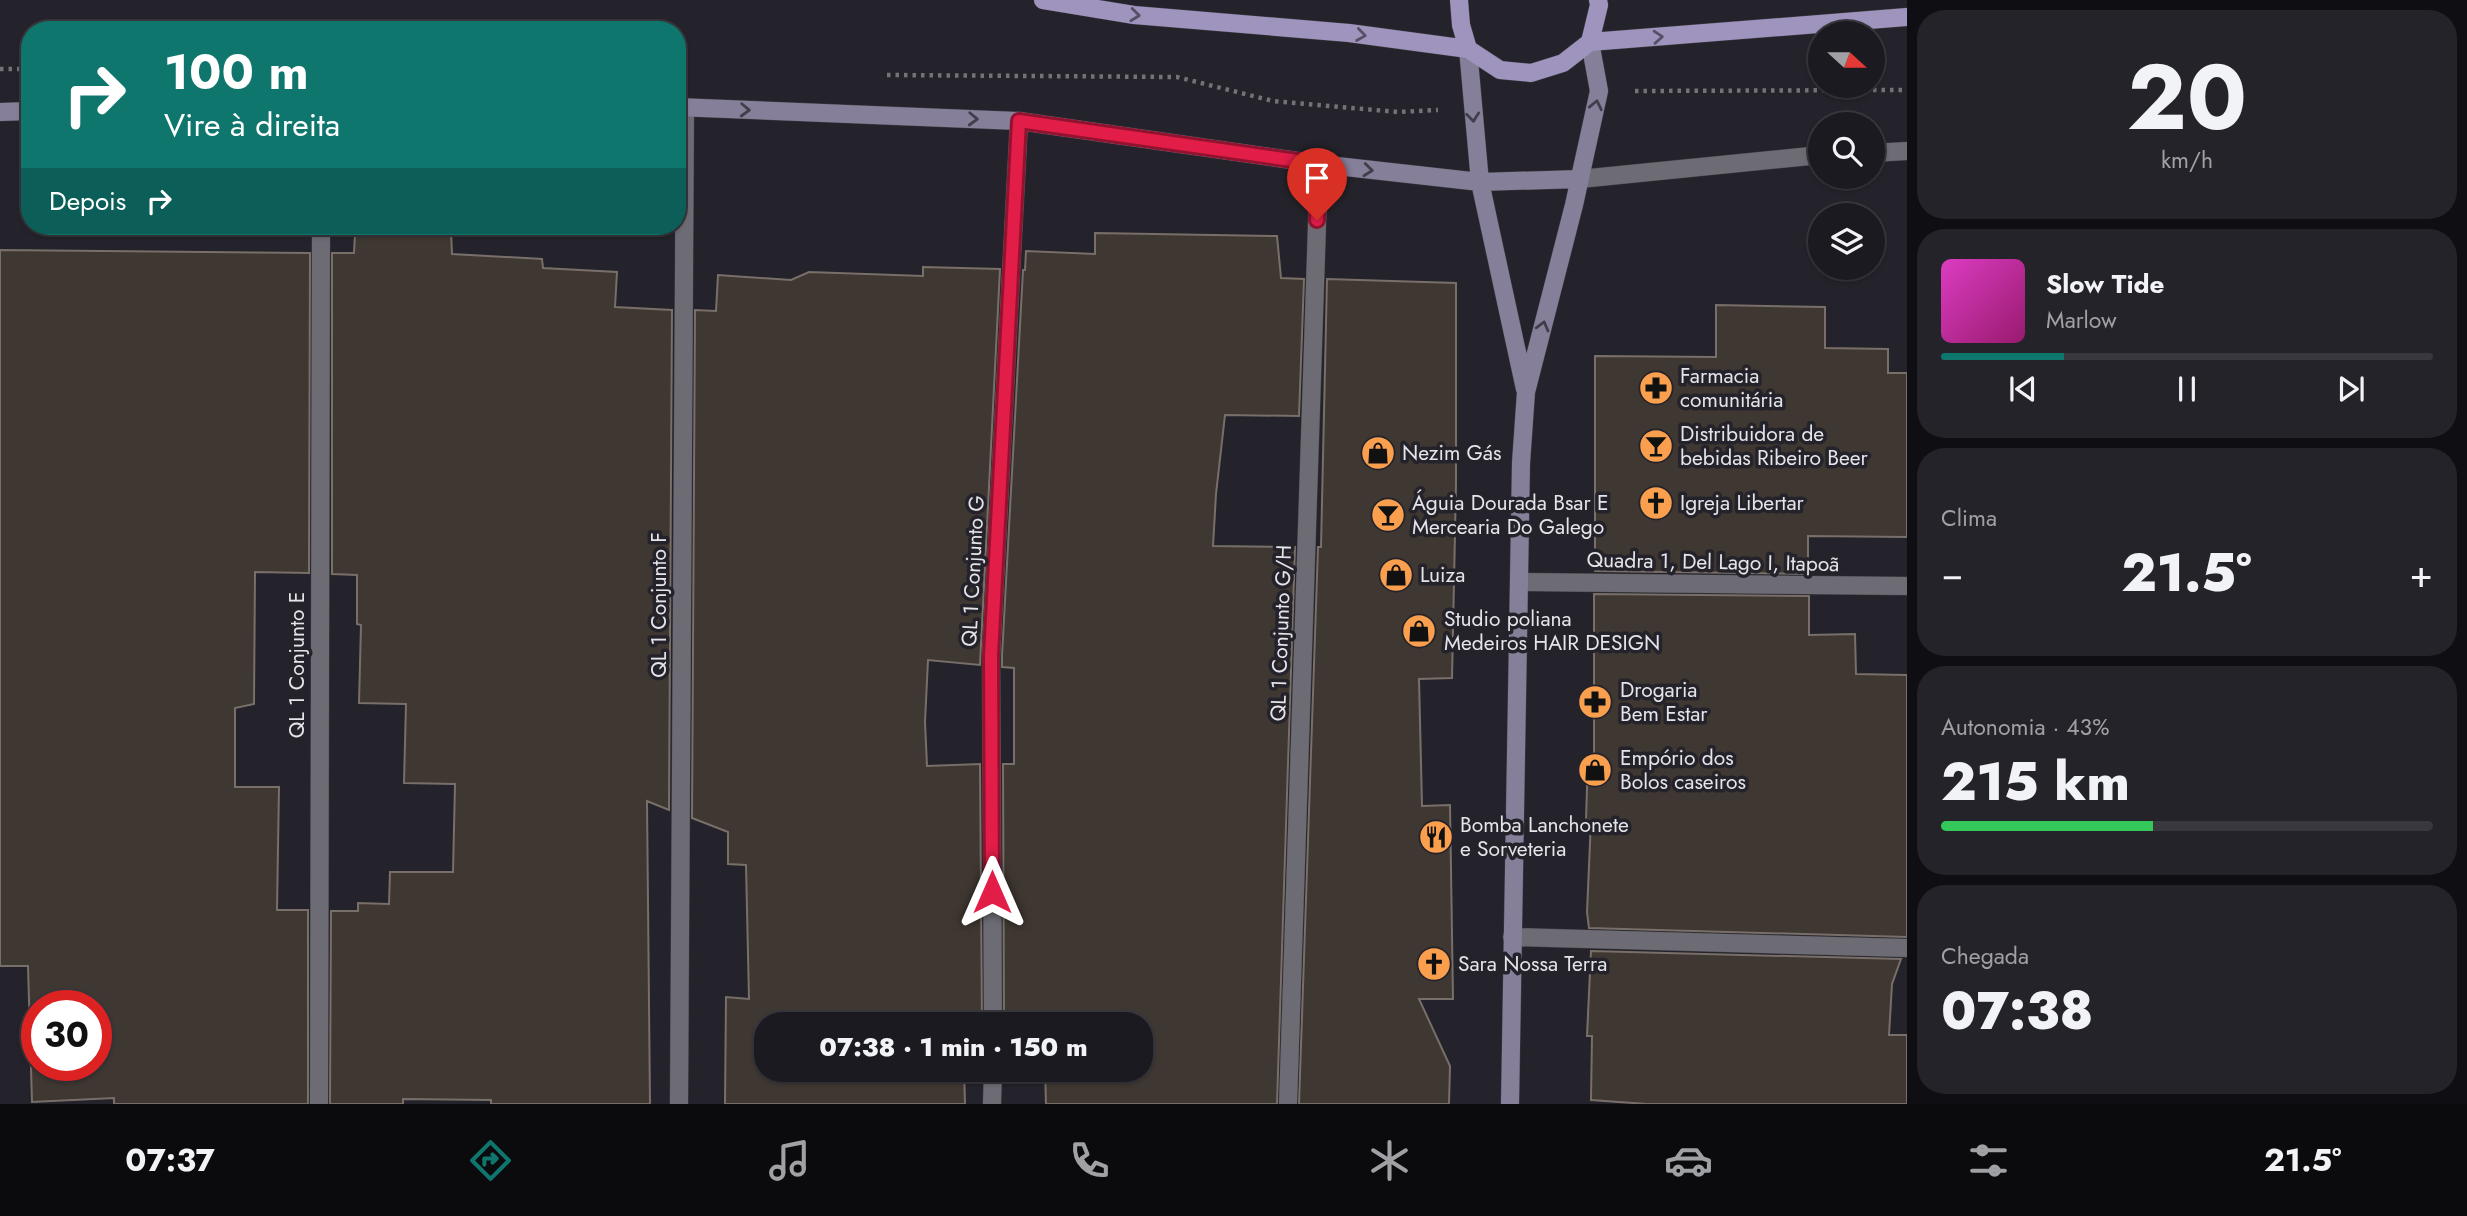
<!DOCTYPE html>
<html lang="pt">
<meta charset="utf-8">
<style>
body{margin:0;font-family:Jost,sans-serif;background:#242329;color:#f1f3f6;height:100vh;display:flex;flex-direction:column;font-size:26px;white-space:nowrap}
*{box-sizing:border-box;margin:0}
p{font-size:23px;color:#a0a1a5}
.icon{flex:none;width:38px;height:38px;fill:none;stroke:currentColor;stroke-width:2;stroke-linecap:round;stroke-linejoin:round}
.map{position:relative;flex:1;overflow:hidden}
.panel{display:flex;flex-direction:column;gap:10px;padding:10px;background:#0f0e12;width:560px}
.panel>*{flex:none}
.top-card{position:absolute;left:21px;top:21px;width:665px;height:214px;border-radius:28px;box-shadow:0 2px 5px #0004,0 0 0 2px #39383e;background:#0f766e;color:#fff;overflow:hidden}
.needle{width:46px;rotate:111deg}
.tools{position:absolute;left:1808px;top:21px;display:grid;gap:14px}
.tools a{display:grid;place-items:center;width:77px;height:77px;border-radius:50%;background:#1b1a20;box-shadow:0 2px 5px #0004,0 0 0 2px #39383e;font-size:35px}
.speed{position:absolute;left:21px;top:990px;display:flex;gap:14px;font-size:35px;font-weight:700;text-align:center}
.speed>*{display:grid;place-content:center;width:91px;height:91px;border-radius:50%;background:#1b1a20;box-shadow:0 2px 5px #0004,0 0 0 2px #39383e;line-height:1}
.speed .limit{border:10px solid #d22;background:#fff;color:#111}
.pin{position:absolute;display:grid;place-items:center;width:60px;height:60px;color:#fff;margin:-72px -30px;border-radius:50% 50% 50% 0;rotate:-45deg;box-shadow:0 0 7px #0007}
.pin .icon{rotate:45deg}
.me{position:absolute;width:77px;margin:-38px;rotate:0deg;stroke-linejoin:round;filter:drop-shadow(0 0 5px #0008)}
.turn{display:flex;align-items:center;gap:24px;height:147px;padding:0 28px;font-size:32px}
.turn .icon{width:91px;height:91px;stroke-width:2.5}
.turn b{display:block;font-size:49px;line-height:60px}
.then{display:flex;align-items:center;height:66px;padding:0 28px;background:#0003;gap:14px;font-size:26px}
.big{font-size:52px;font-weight:800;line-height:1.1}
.panel .card{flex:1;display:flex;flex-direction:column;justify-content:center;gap:10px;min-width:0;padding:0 24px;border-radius:28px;background:#242329}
.panel .dial{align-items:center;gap:0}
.dial b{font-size:91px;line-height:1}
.song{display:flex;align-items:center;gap:21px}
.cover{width:84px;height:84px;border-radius:10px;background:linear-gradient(135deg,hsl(310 70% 55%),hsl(320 70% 35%))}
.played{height:7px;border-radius:4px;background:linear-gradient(90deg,#0f766e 25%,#39383e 25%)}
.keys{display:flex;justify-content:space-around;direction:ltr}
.heat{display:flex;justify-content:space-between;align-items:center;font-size:38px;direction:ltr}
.charge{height:10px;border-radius:5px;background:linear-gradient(90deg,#34c759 43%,#39383e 0)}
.trip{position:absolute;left:754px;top:1012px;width:399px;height:70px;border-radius:28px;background:#1b1a20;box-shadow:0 2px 5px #0004,0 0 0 2px #39383e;font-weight:800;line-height:70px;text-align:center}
.menu{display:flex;height:112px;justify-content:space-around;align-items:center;background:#0b0a0d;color:#a0a1a5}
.menu .icon{width:49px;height:49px}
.menu .on{color:#0f766e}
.menu b{font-size:32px;color:#f1f3f6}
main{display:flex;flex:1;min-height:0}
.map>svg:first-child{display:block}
.building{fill:#3f3731;stroke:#786f69;stroke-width:2;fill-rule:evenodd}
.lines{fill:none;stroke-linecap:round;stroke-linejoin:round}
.street-casing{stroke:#413f46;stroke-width:19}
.secondary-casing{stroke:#413f46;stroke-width:19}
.primary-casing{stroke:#413f46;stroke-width:19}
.path{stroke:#747279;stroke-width:4.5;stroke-dasharray:3.5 5;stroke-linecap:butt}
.street{stroke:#6d6b74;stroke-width:18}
.secondary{stroke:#867f99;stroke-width:18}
.primary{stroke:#9f94be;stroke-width:18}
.oneway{stroke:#555065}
.oneway2{stroke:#413e4b}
.route-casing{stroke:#92132f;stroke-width:18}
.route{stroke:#e11d48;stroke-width:12}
.labels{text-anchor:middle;stroke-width:7;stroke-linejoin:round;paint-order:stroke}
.poi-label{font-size:21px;fill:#e5e4e9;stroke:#24222a;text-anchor:start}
.street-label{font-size:21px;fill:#e5e4e9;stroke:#24222a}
</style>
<main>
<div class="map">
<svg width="1907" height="1104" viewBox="0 0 1907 1104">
<rect width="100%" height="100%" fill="#24222a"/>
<path class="building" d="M451 231 452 254 542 259 543 268 617 272 615 307 672 310 669 810 647 801 650 1104H491V1100L403 1099V1104H330L331 911H358V903L389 904 390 872H453L455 784 404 783 406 704 359 703 361 625 357 624V575L332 574V253H354L355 233Z
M1095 233 1277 236 1281 278 1304 279 1299 416 1225 415 1216 494 1213 546 1295 547 1277 1104H1046L1045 1069H1141V1024H1004L1003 764H1014V668L1002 667V656L1023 270H1025L1026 251 1095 254Z
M0 250 310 253 309 573 255 572 254 704 235 708V787H279L277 910H308V1104H114V1098L32 1102 28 966H0ZM37 1006H96V1066H37Z
M923 267 1000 269 980 665 928 660 925 722 927 766 980 764 982 1024H766V1069H964L965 1104H725L726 997 749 999 746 865 728 864V832L692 818 695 310 716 311 718 275 791 280 809 272 923 276Z
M1327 279 1456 283V484L1452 678 1419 679 1422 806 1450 805 1453 999H1419L1450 1066 1449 1104H1299L1318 547H1321Z
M1716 305 1825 307V348L1888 349V373H1907V537L1808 536V574L1595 571V356L1716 357Z
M1594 594 1809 596V635L1855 634 1856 674 1907 675V937L1589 928 1587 912 1591 820H1586L1588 756H1594Z
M1591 951 1901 959 1892 984 1889 1035H1907V1104H1647L1591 1100 1592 1036H1587Z"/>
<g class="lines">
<g class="street-casing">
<path id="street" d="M1872 153 1907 151
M1580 179 1820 155
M1519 582 1907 586
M1512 937 1907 948
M993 1024 991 656 1019 121
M319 1104 321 226
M679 1104 685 107
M992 1104 993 1069
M1288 1104 1319 164"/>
</g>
<g class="secondary-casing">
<path id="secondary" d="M1468 49 1480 182 1525 389
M677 107 1019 121 1319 164 1480 182 1580 179
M0 112 30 111
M1510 1104 1521 463 1526 392 1574 205 1599 91 1590 42"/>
</g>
<g class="primary-casing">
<path id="primary" d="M1043 0 1134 15 1349 33 1468 49
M1459 0 1461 25 1468 49 1500 70 1531 73 1563 63 1590 42 1599 5 1598 0
M1590 42 1907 17"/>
</g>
<path class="path" d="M0 69H30
M887 75 1177 77 1273 101 1398 112 1438 110
M1635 91 1907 90"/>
<use href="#street" class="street"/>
<use href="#secondary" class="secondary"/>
<use href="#primary" class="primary"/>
</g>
<defs><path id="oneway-chevron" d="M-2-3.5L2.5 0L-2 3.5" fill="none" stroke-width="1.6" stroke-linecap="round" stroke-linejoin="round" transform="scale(1.75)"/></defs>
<g class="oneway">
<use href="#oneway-chevron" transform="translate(1135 15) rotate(6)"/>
<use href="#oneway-chevron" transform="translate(1361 35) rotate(8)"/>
<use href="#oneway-chevron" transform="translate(1658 37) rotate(-4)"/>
</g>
<g class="oneway2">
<use href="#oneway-chevron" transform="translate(1596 105) rotate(-78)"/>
<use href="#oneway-chevron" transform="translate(745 110) rotate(2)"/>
<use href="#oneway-chevron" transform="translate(1473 117) rotate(84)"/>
<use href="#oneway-chevron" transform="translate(973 119) rotate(2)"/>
<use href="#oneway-chevron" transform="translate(1368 170) rotate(6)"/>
<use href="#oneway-chevron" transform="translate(1543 326) rotate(-75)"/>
</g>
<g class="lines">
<g class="route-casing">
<path id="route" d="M992 892 991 656 1019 121 1319 164 1317 220"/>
</g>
<use href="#route" class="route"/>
</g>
<defs>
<g id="pharmacy-disc" transform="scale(1.75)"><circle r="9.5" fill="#fa9f4e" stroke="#24222a"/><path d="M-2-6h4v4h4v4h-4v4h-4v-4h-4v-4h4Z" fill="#111"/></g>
<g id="bar-disc" transform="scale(1.75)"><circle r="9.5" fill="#fa9f4e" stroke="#24222a"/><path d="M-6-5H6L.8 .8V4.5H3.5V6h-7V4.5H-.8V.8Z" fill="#111"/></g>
<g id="shop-disc" transform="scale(1.75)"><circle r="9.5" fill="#fa9f4e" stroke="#24222a"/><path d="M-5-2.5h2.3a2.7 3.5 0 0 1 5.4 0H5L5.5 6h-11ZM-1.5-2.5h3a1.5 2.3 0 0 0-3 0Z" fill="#111"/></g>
<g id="church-disc" transform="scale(1.75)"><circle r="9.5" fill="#fa9f4e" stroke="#24222a"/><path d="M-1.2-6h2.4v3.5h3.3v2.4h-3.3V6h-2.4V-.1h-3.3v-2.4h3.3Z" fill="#111"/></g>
<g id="restaurant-disc" transform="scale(1.75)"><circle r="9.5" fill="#fa9f4e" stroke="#24222a"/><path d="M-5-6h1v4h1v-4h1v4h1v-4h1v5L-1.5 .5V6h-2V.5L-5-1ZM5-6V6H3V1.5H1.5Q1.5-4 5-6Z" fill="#111"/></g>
</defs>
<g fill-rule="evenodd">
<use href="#pharmacy-disc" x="1656" y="388"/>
<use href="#bar-disc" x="1656" y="446"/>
<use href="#shop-disc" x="1378" y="453"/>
<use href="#church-disc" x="1656" y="503"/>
<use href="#bar-disc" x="1388" y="515"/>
<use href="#shop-disc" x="1396" y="575"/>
<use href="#shop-disc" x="1419" y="631"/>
<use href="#pharmacy-disc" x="1595" y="702"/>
<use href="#shop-disc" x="1595" y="770"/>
<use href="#restaurant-disc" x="1436" y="837"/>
<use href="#church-disc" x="1434" y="964"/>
</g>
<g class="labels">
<g class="poi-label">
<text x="1680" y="383">Farmacia<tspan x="1680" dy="24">comunitária</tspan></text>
<text x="1680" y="441">Distribuidora de<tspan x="1680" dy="24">bebidas Ribeiro Beer</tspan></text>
<text x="1402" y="460">Nezim Gás</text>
<text x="1412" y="510">Águia Dourada Bsar E<tspan x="1412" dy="24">Mercearia Do Galego</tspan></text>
<text x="1680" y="510">Igreja Libertar</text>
<text x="1420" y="582">Luiza</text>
<text x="1444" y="626">Studio poliana<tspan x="1444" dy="24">Medeiros HAIR DESIGN</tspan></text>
<text x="1620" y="697">Drogaria<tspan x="1620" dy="24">Bem Estar</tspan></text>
<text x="1620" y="765">Empório dos<tspan x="1620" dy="24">Bolos caseiros</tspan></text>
<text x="1460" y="832">Bomba Lanchonete<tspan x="1460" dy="24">e Sorveteria</tspan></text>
<text x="1458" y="971">Sara Nossa Terra</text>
</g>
<g class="street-label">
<text transform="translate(1713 562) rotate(1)" y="7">Quadra 1, Del Lago I, Itapoã</text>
<text transform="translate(973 571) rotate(-87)" y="7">QL 1 Conjunto G</text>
<text transform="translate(659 605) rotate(-90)" y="7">QL 1 Conjunto F</text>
<text transform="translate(1281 633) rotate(-88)" y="7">QL 1 Conjunto G/H</text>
<text transform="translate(297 665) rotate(-90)" y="7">QL 1 Conjunto E</text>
</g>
</g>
</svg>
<div class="tools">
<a><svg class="needle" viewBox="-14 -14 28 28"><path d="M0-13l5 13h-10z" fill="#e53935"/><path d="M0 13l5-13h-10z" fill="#a0a1a5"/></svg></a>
<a><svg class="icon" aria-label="search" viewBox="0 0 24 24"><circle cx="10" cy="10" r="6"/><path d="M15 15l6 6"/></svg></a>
<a><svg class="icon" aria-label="layers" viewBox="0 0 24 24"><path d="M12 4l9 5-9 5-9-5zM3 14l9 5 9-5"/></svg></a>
</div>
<div class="speed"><div class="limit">30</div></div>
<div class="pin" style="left:1317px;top:220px;background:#d93025"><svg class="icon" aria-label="arrive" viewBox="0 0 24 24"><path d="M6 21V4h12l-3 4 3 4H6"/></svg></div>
<svg class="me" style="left:992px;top:892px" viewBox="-20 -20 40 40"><path d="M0-17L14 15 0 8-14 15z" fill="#e11d48" stroke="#fff" stroke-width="4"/></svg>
<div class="trip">07:38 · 1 min · 150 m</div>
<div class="top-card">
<div class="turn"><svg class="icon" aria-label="right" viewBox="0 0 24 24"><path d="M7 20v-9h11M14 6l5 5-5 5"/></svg><div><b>100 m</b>Vire à direita</div></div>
<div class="then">Depois<svg class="icon" aria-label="right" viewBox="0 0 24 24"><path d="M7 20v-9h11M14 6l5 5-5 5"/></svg></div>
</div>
</div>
<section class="panel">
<div class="card dial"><b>20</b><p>km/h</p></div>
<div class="card">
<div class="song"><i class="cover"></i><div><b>Slow Tide</b><p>Marlow</p></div></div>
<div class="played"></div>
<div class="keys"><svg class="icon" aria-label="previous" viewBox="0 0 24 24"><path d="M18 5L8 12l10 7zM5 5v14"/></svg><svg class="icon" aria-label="pause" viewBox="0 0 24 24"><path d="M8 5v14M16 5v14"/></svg><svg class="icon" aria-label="next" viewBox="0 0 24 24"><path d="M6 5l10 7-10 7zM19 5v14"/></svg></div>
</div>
<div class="card"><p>Clima</p>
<div class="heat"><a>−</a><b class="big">21.5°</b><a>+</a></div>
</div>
<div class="card"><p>Autonomia · 43%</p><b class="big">215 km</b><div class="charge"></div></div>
<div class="card"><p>Chegada</p><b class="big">07:38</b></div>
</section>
</main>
<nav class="menu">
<b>07:37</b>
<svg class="icon on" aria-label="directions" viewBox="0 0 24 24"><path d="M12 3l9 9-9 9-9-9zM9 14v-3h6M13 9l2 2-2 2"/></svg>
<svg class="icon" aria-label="music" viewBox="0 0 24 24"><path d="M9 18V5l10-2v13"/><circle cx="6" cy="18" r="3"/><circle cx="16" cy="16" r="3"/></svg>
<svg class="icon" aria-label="phone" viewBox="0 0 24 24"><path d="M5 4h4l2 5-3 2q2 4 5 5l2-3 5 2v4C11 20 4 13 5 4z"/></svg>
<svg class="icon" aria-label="climate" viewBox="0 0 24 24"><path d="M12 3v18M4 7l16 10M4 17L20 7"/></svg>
<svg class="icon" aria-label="car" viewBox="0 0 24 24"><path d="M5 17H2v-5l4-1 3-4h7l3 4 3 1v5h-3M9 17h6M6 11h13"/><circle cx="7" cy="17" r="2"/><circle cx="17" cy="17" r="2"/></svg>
<svg class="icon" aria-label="filters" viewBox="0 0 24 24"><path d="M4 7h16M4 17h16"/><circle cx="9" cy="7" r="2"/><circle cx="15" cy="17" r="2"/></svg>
<b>21.5°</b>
</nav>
